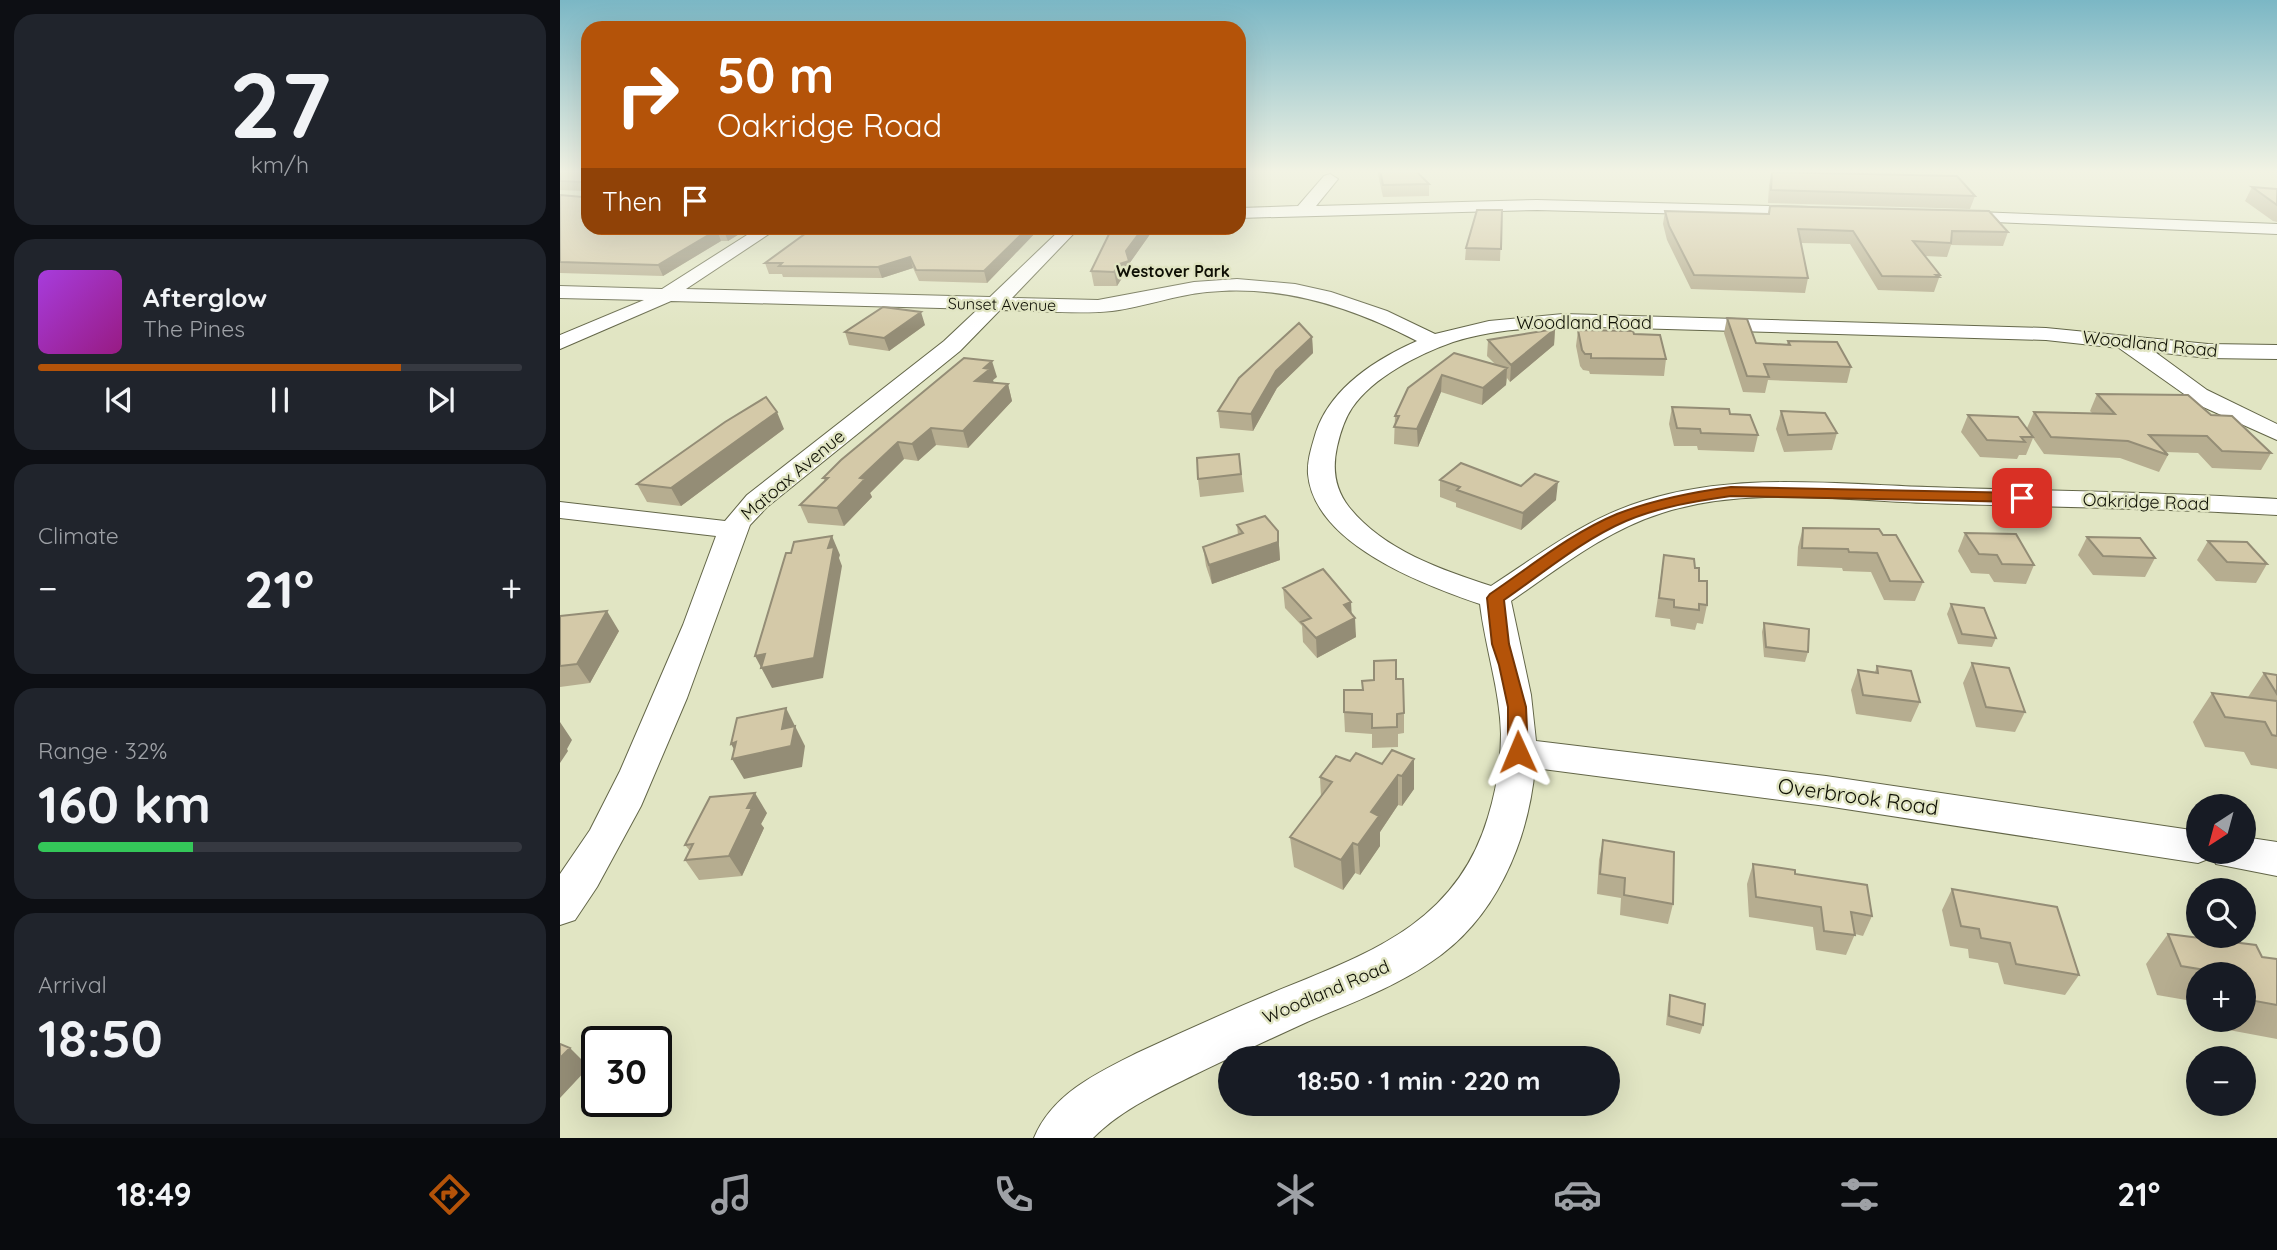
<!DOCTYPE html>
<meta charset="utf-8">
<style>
body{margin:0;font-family:Quicksand,sans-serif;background:#20242c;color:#f1f3f6;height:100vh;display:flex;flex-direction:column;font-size:26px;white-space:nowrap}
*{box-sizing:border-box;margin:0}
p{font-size:23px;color:#9ea1a6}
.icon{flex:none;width:38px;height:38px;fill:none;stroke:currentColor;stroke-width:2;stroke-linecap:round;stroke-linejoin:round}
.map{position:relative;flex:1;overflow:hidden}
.side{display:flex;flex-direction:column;gap:14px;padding:14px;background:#0d0f14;width:560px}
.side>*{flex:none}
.banner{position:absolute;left:21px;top:21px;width:665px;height:214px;border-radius:21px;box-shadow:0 7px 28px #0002;background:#b45309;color:#fff;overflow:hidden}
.needle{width:46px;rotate:216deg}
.buttons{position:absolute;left:1626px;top:794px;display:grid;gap:14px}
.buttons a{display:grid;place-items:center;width:70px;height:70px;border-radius:50%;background:#171b24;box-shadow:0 7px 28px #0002;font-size:35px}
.speed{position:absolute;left:21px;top:1026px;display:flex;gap:14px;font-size:35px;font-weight:700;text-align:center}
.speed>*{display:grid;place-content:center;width:91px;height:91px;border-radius:50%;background:#171b24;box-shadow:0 7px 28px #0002;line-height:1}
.speed .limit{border:4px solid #111;border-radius:10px;background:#fff;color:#111}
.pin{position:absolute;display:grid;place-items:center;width:60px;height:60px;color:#fff;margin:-30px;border-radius:14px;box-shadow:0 4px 10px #0006}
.me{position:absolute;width:77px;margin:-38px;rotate:359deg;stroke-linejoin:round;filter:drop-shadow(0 0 5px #0008)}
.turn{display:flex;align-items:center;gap:24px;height:147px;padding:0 21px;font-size:32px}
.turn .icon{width:91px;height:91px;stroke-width:2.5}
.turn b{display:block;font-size:49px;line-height:60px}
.then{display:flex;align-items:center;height:66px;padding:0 21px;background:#0003;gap:14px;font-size:26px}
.big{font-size:52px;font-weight:800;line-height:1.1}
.side .card{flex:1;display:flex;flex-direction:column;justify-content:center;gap:10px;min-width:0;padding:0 24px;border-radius:21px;background:#20242c}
.side .dial{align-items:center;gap:0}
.dial b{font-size:91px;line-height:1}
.song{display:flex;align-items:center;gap:21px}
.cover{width:84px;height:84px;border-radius:10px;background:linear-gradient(135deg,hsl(280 70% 55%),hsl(310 70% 35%))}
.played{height:7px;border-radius:4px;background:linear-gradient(90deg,#b45309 75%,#363941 75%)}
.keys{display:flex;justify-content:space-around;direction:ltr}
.heat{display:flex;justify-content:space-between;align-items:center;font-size:38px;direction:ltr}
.charge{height:10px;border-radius:5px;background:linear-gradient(90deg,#34c759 32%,#363941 0)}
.trip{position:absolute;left:658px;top:1046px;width:402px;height:70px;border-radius:35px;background:#171b24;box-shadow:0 7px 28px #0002;font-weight:800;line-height:70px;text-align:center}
.tab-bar{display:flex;height:112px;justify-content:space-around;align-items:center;background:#090b0e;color:#9ea1a6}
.tab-bar .icon{width:49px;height:49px}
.tab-bar .selected{color:#b45309}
.tab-bar b{font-size:32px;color:#f1f3f6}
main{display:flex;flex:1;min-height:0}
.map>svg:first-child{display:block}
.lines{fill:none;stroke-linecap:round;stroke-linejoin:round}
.street-casing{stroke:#636648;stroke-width:2}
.street{fill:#fff;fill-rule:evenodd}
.wall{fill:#b6ad90}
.shaded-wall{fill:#948d76}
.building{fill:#d4c9a8;stroke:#948d76;stroke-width:2}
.route{fill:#b45309;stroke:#753606;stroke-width:2}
.labels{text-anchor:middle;stroke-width:5;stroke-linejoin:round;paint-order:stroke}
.far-neighbourhood-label{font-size:16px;font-weight:bold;fill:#0e0f04;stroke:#e1e5c3}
.far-street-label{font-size:16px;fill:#0e0f04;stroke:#e1e5c3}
.street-label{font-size:18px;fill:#0e0f04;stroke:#e1e5c3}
.near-street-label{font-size:21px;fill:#0e0f04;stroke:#e1e5c3}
</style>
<main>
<section class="side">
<div class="card dial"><b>27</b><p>km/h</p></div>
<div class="card">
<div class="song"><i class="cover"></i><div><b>Afterglow</b><p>The Pines</p></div></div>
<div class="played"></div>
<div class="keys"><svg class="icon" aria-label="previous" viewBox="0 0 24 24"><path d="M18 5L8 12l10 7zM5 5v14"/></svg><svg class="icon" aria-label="pause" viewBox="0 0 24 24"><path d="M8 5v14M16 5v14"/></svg><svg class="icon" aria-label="next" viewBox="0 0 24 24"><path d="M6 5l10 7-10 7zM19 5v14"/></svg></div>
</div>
<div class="card"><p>Climate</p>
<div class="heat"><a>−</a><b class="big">21°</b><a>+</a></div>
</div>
<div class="card"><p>Range · 32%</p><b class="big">160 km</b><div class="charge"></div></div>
<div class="card"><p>Arrival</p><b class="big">18:50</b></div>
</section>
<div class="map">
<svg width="1717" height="1138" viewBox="0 0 1717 1138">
<rect width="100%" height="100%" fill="#e1e5c3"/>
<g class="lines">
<g class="street-casing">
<path id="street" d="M770 174 778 179 756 206 977 200 1249 207 1257 212 1249 217 977 210 679 218V208L738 206 764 176Z
M1393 211 1717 224V234L1387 220 1384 216Z
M198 228H218L126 289 430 297 502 228H519L452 298 538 300 634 282 677 279 735 284 771 292 827 311 875 334 929 321 1003 314 1486 328 1648 344 1717 345V359L1648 358 1595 352 1647 390 1717 424V440L1641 406 1559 348 1486 340 1003 326C966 328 929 331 893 342 859 354 813 377 792 408 784 420 780 434 777 447 772 470 775 489 789 507 823 550 882 570 931 586 980 554 1027 518 1083 501 1175 472 1272 484 1367 487 1484 491 1600 492 1717 499V515C1600 508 1483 507 1366 503 1280 500 1185 486 1102 513 1045 531 999 568 951 601L971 695 976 741 1266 776 1638 831V852H1684V837L1717 842V876L1656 864 1653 857 1638 863 1266 806 975 768C968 843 935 920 871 962 833 988 789 1004 747 1022 710 1039 673 1056 636 1074 600 1092 562 1109 533 1138H474C492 1094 537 1073 577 1053 622 1032 667 1012 712 993 807 954 896 925 928 817 936 791 941 762 941 734 940 690 925 647 920 604 864 585 754 544 748 474 747 460 752 446 756 432 771 388 816 359 857 341 792 307 721 284 647 292 615 295 584 307 552 311 516 315 477 310 440 310L400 351 207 507 190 525 127 698 81 806 37 887 15 920 0 925V874L30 830 60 771 123 625 156 536 0 518V502L165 521 187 495 384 341 418 309 111 301 0 349V335L84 300 0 298V286L102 289Z"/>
</g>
<use href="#street" class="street"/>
</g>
<path class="wall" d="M0 170H28V228H189L168 241H161L103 276 0 273V195L23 197 26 194V191L0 190Z
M817 170H855L869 184V196L823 197Z
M1212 172 1415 196 1410 209 1208 203 1209 185Z
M1692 187 1717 189V222L1713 221 1685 201Z
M1210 206 1448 232 1443 246 1391 245 1387 257 1365 256 1380 275 1374 292 1318 290 1290 244 1241 243 1248 278 1245 293 1131 289 1107 240 1103 224 1105 211 1208 214Z
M942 210 940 261 905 260 906 248Z
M220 228H480L427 283 359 281 353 268 322 278 223 277 222 274H209L205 263 248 231 247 229Z
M552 228H593V230L569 264 571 276 562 278 557 286H534L531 271Z
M1167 318 1196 343 1227 344 1228 341 1291 367 1287 383 1208 380 1205 393 1183 392 1164 333Z
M365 325 329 351 289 345 285 332Z
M995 329 994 345 950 382 947 378 946 385 922 405 881 392 858 447 834 444 835 416 894 353 935 364 927 356 928 340Z
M1018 330 1074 334 1106 359 1104 376 1030 374 1029 371 1023 370 1020 366 1016 346Z
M752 337 753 353 717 388 693 431 660 428 658 411Z
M437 377 433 380 434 383 448 384 452 401 408 448 376 445 358 461 344 459 310 493 312 497 284 526 248 523 240 505 265 481 263 478Z
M1537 394 1651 415 1711 453 1701 470 1652 468 1638 453 1605 452 1608 455 1599 472 1560 458 1484 454 1473 438 1466 455H1459L1457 459 1420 457 1401 432 1408 415 1467 428 1474 412 1532 413 1530 411Z
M1112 407 1170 414 1198 435 1194 452 1138 450 1137 446H1114L1109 424Z
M1221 411 1277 433 1272 450 1224 452 1216 429Z
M224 429 121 506 87 502 77 484Z
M679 454 684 492 640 497 638 479Z
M880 480 996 500 961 530 896 507V503L880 497Z
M677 525 718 531 720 560 652 584 646 566 643 547 678 535Z
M1243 528 1323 535 1363 582 1355 601 1324 600 1311 572 1283 571 1282 568 1237 566 1238 547Z
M1405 533 1474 565 1466 584 1434 582 1429 574 1411 573 1398 551Z
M1527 537 1595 558 1585 577 1533 575 1518 555Z
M1648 541 1707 564 1696 583 1656 581 1637 560Z
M1104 555 1135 568 1147 605 1143 624 1137 623 1135 630 1111 626 1110 619 1095 617Z
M723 588 792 615 796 637 757 658 743 642 742 626 725 608Z
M1391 604 1436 638 1432 647 1398 644 1387 614Z
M0 616 59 631 30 683 0 687Z
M1204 623 1248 652 1245 662 1204 657 1202 632Z
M1412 663 1465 712 1455 732 1416 727 1403 683Z
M1317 666 1360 702 1351 722 1296 714 1291 690 1298 670 1315 672Z
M1704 673 1717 675V769L1691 765 1684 752 1645 747 1633 722 1652 693 1688 697Z
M836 679 844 713V733L838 734V747L812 748V734L785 732 784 712 803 690Z
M832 750 854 789 842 806 838 805 820 832V846L800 875 795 873 783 890 734 867 730 837 761 797 760 777 790 761 822 764Z
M207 813 201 824 204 828 182 876 139 880 125 860 130 851 125 845Z
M1043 840 1113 904 1108 924 1060 915 1061 898 1037 894 1039 860Z
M1193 864 1235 874 1312 916 1303 936 1295 934 1286 955 1256 950 1253 927 1189 917 1187 884Z
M1392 889 1519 975 1505 995 1444 984 1438 963 1409 958 1408 949 1390 946 1382 910Z
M1608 934 1702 957 1717 959V1039L1642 1025 1640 1020H1684V975H1638V1016L1632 1001 1597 995 1586 964Z
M1110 995 1143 1025 1140 1034 1106 1025 1108 1005Z"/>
<path class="shaded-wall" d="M168 228H189L168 241 164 231Z
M468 228H480L427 283 424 271Z
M583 228H593V230L569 264 571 276 562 278 557 286 554 272 566 251Z
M157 230 161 241 103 276 98 265Z
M350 257 353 268 322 278 318 267Z
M361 312 365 325 329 351 324 338Z
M995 329 994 345 950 382 951 365Z
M752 337 753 353 717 388 693 431 691 414 716 371Z
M432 361 437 377 433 380 434 385 415 381 424 368Z
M947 368 946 385 922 405 923 388Z
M882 375 881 392 858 447 857 429Z
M448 384 452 401 408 448 403 431Z
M217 412 224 429 121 506 111 488Z
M371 428 376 445 358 461 352 444Z
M338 442 344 459 310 493 312 497 284 526 277 508 300 478Z
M998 482 996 500 961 530 963 513Z
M718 531 720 560 652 584 649 565Z
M272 536 280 555 279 558 282 566 263 678 212 688 195 656 268 548Z
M791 602 792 619 795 618 796 637 757 658 756 638 784 605Z
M47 611 59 631 30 683 17 664Z
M226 708 245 746 242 767 184 779 172 759 179 758 171 744 222 729Z
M0 722 12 740 7 749 8 751 0 763Z
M854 759V789L842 806V776Z
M838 775V805L820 832V846L800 875 798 845 811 812Z
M195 793 207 813 201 824 204 828 182 876 169 856 187 808Z
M793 843 795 873 783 890 781 860Z
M10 1048 29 1067 0 1098V1058Z"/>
<path class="building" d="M0 170H28V228H168L164 231 157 230 98 265 0 262V195L23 197 26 194V184L23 182 0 181Z
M820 170H855L869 184 823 185Z
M1212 172 1397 176 1415 196 1211 190Z
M1692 187 1717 189V205Z
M1210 206 1429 211 1448 232 1392 231 1391 243 1353 241 1380 275H1376L1379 277 1322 276 1293 231 1238 229 1248 278 1134 275 1109 226 1105 211 1209 214Z
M917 210H942L941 249 906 248Z
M253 228H468L424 271 356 270 350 257 318 267 219 266 222 263H205Z
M552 228H583L566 251 569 261 559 264 554 272 531 271Z
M323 307 361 312 324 338 285 332Z
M1167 318 1187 319 1196 343 1230 345 1228 341 1277 342 1291 367 1204 364 1209 377 1187 376Z
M739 323 752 337 716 371 691 414 658 411 679 378Z
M995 329 951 365 928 340Z
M1018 330 1073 331 1074 334 1100 335 1106 359 1031 358V354H1025L1022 350Z
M894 353 947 368 923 388 882 375 857 429 834 427 839 416H835L848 388Z
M404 358 432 361 424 368 430 369 415 381 448 384 403 431 371 428 352 444 338 442 300 478 305 479 277 508 240 505 268 478H263L281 460Z
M1537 394 1628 395 1651 415 1672 416 1711 453 1662 451 1647 436 1589 435 1608 455 1568 441 1491 437 1474 412 1555 414Z
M206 397 217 412 111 488 77 484 165 422Z
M1112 407 1169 409 1170 414 1190 415 1198 435 1141 433 1140 429 1117 428Z
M1221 411 1265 413 1277 433 1228 435Z
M1408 415 1458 417 1473 437H1461L1465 442 1427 440Z
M679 454 681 474 638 479 637 458Z
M901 463 961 486 975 474 998 482 963 513 897 490 900 487 880 480Z
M705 516 718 531V542L649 565 643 547 683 533 677 525Z
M1243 528 1319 529 1323 535H1336L1363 582 1330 581 1317 553 1289 552 1288 549 1242 548Z
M1405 533 1456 534 1474 565 1442 564 1437 555 1419 554Z
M272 536 268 548 274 547 254 658 201 668 205 654 195 656 226 553H231L234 542Z
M1527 537 1580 538 1595 558 1543 556Z
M1648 541 1687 542 1707 564 1667 562Z
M1104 555 1134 559 1135 568H1139V581H1147V605L1139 604V610L1114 607V600L1099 598Z
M763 569 791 602 784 605 795 618 756 638 741 622 751 618 723 588Z
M1391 604 1424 608 1436 638 1402 634Z
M47 611 17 664 0 666V616Z
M1204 623 1249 629 1248 652 1206 647Z
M836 660V679H843L844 713 837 714V727L812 728V714L784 712V690H803L802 681 814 680V661Z
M1412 663 1449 668 1465 712 1426 707Z
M1317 666 1351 671 1360 702 1303 695 1298 670 1318 673Z
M1704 673 1717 675V694Z
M1652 693 1717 701V736L1712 735 1705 722 1665 717Z
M226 708 222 729 235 726 231 746 172 759 176 742 171 744 177 718Z
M832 750 854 759 842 776 838 775 811 812 819 816 798 845 793 843 781 860 730 837 772 782 760 777 776 756 790 761 796 753 822 764Z
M195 793 187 808H192L169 856 125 860 133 844 125 845 150 797Z
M1043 840 1114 852 1113 904 1064 895 1065 878 1040 874Z
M1193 864 1235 870V874L1307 885 1312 916 1291 912 1295 935 1264 931 1261 907 1196 897Z
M1392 889 1497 907 1519 975 1456 964 1450 943 1421 938 1419 929 1401 926Z
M1608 934 1696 945 1702 957 1717 959V1005L1684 999V975H1658L1657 972 1621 966Z
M1110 995 1145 1004 1143 1025 1109 1016Z
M0 1044 10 1048 0 1058Z"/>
<linearGradient id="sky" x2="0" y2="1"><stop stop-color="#7bb7c5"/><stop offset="0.52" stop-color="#f2f3e4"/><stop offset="1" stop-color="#f2f3e4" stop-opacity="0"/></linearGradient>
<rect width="1717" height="329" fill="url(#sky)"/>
<path class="route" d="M1171 487 1462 493 1470 498 1462 502 1171 496C1136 501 1099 507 1066 521 1022 540 983 573 944 600L949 644 966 707 968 752 965 758 958 760 951 758 948 752V707L939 665 932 644 927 598 930 594C970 567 1011 533 1057 514 1093 500 1133 492 1171 487Z"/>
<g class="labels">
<g class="far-neighbourhood-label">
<text x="613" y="277">Westover Park</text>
</g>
<g class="far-street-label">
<text transform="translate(442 304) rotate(1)" y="6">Sunset Avenue</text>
</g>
<g class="street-label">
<text x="1024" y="329">Woodland Road</text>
<text transform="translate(1590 344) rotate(6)" y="6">Woodland Road</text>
<text transform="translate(233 475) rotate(-40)" y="6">Matoax Avenue</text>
<text transform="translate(1586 502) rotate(2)" y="6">Oakridge Road</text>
<text transform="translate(766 992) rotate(-23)" y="6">Woodland Road</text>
</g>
<g class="near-street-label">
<text transform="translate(1298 797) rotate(8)" y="7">Overbrook Road</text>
</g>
</g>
</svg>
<div class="buttons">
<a><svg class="needle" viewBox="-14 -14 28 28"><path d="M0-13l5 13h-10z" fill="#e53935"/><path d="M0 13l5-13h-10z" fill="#9ea1a6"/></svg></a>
<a><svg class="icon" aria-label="search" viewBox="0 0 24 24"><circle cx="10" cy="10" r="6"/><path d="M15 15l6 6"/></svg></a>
<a>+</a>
<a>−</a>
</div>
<div class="speed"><div class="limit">30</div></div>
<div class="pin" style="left:1462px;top:498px;background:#d93025"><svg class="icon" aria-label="arrive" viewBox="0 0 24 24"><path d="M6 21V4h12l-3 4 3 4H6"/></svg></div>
<svg class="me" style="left:958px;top:752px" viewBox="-20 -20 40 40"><path d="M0-17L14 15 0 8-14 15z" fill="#b45309" stroke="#fff" stroke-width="4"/></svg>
<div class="trip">18:50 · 1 min · 220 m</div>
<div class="banner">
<div class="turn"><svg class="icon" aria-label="right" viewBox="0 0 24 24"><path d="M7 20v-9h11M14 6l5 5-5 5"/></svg><div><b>50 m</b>Oakridge Road</div></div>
<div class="then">Then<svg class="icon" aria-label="arrive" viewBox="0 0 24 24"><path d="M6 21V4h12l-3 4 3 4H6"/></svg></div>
</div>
</div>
</main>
<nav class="tab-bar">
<b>18:49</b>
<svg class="icon selected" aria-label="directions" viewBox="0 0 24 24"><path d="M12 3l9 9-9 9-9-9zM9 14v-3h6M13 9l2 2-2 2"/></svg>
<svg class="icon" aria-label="music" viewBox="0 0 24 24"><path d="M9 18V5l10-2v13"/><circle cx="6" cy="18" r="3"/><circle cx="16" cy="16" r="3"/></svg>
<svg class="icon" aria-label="phone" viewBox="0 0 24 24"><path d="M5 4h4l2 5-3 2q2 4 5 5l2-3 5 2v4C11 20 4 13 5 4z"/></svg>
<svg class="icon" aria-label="climate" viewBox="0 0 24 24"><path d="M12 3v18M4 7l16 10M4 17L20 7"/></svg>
<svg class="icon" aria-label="car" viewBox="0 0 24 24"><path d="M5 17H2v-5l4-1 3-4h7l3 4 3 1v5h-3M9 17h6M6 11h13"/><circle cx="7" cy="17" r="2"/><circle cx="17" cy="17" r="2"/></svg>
<svg class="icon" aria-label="filters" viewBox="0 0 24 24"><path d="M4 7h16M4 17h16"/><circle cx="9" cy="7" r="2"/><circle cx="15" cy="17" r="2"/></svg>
<b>21°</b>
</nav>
